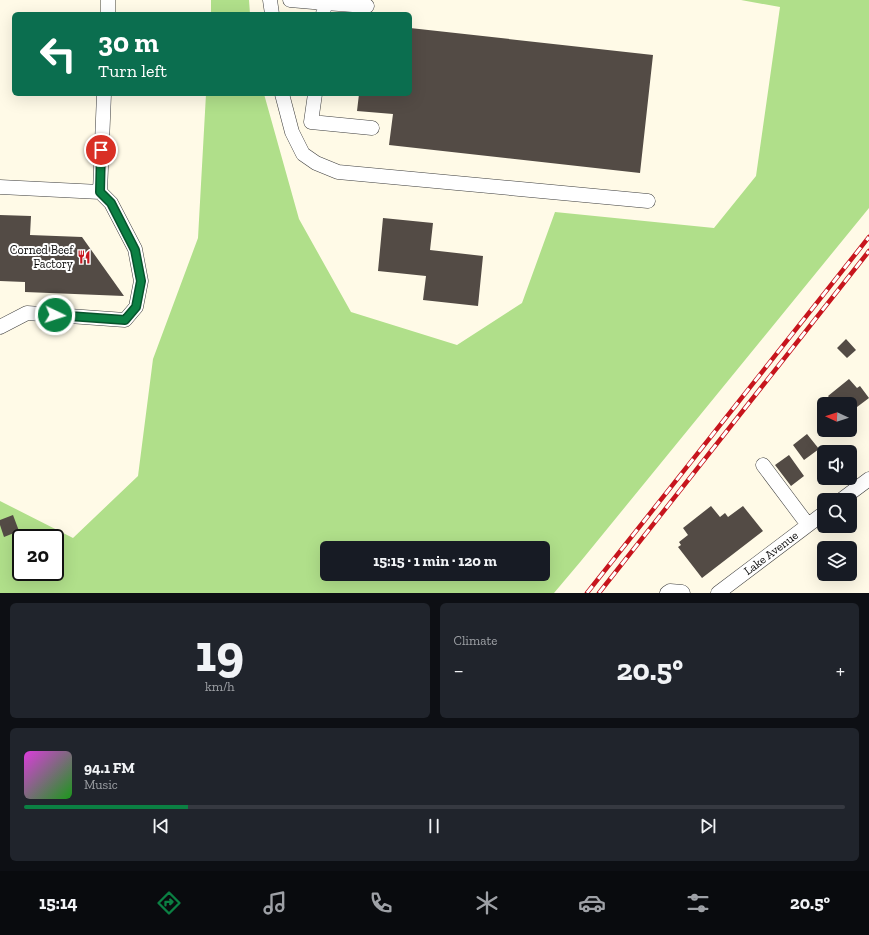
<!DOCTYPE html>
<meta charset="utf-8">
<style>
body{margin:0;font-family:"Zilla Slab",serif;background:#20242c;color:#f1f3f6;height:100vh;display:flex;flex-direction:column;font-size:15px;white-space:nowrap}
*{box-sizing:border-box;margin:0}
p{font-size:13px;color:#9ea1a6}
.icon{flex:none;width:22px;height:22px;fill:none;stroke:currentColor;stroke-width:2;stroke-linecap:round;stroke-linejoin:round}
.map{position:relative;height:593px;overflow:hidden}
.drawer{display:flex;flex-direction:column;gap:10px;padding:10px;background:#0d0f14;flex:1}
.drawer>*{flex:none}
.banner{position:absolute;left:12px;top:12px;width:400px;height:84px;border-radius:6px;box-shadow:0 4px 16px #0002;background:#0b6e4f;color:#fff;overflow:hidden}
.needle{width:26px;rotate:273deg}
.controls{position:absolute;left:817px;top:397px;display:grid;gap:8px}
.controls a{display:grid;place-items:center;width:40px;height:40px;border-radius:6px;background:#171b24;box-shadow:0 4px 16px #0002;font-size:20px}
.speed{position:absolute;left:12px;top:529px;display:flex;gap:8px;font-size:20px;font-weight:700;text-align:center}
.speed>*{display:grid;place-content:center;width:52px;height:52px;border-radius:50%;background:#171b24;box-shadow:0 4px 16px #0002;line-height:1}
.speed .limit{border:2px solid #111;border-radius:6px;background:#fff;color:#111}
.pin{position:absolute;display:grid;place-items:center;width:34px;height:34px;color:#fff;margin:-17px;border:2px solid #fff;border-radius:50%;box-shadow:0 1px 4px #0007}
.me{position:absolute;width:44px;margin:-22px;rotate:94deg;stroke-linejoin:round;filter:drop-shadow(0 0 3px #0008)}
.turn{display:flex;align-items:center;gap:14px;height:84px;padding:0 20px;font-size:18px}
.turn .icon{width:52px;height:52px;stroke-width:2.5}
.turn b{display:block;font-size:28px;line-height:34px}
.big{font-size:30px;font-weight:700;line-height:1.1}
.drawer .tile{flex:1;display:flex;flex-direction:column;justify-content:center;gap:6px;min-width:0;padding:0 14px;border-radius:6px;background:#20242c}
.drawer .dial{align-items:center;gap:0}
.dial b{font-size:52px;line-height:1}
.song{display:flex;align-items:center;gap:12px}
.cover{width:48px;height:48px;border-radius:6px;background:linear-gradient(135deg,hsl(300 70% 55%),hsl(120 70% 35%))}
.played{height:4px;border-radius:2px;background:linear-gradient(90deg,#0b8043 20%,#363941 20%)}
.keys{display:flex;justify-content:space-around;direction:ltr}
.heat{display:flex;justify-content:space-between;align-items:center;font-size:22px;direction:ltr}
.drawer .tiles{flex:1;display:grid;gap:10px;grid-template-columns:1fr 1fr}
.tile:last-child{grid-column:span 2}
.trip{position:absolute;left:320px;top:541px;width:230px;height:40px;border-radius:6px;background:#171b24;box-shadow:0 4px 16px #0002;font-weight:700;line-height:40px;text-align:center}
.menu{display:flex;height:64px;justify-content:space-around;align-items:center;background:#090b0e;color:#9ea1a6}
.menu .icon{width:28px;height:28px}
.menu .selected{color:#0b8043}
.menu b{font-size:18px;color:#f1f3f6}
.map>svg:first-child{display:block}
.forest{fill:#b0df8a;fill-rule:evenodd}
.building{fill:#534b45}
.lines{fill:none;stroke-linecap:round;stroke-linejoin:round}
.minor-casing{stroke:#3d3d3d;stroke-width:15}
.minor{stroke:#fff;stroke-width:14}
.rail-casing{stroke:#c7151d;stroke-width:4.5}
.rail{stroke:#fff;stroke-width:3;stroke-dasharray:9;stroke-linecap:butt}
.route-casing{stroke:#07532c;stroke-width:10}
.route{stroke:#0b8043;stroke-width:7}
.labels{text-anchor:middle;stroke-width:4;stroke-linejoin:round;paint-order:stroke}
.poi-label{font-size:12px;fill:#0a0a0a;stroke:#fff;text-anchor:end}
.street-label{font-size:12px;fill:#0a0a0a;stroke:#fff}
</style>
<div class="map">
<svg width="869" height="593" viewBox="0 0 869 593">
<rect width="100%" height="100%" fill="#fffae7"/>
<path class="forest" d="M211 0H249L250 14H211Z
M741 0H869V208L581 561 554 593H0V501L73 538 138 476 153 359 198 238 206 94H264L299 219 351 312 457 345 522 303 555 212 714 228 756 176 780 7ZM21 538H55V572H21ZM327 548H543V574H327Z"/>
<path class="building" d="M410 28 653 55 640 173 389 145 393 114 357 111 359 94H410Z
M0 215 31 216 30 235 82 237 124 296 25 292V282L0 281Z
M383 218 433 223 430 250 483 256 478 306 423 300 426 276 378 271Z
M846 339 856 350 847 358 837 348Z
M849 379 857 388 860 386 869 398 853 410 850 407V404H847L845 401 841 404H834L828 396Z
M807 434 819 449 804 460 793 445Z
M789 455 804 476 791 486 775 465Z
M711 506 720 517 725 513 728 517 743 506 763 531 702 578 678 547 681 545 679 542 688 535 683 528Z
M13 515 19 531 4 537 0 525V520Z"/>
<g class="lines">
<g class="minor-casing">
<path id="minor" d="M270 0 272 14
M290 0 325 3
M108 14V0
M323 14 325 3 367 6
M282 94 292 132 303 154 316 163 338 172 648 201
M315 94 311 122 372 128
M0 187 100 192
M0 327 27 313 125 320 136 307 141 281 135 249 111 203 100 192 104 94
M763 465 808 525
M841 500 869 479
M667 593 670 591 682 592 683 593
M718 593 824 513"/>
</g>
<use href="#minor" class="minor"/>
<g class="rail-casing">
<path id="rail" d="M587 593 869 237
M599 593 869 251"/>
</g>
<use href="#rail" class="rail"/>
</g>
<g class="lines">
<g class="route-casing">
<path id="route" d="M55 315 125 320 136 307 141 281 135 250 111 203 100 192 101 150"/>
</g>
<use href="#route" class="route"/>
</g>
<defs>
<g id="restaurant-bare" transform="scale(1.08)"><path d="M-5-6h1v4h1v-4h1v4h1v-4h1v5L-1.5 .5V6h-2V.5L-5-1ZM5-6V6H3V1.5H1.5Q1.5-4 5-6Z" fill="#c7151d" stroke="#fff" stroke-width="2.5" paint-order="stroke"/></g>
</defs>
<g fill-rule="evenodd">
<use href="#restaurant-bare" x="84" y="257"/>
</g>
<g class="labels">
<g class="poi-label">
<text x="73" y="254">Corned Beef<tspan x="73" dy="14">Factory</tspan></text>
</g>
<g class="street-label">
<text transform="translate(771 553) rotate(-37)" y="4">Lake Avenue</text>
</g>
</g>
</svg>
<div class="controls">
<a><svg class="needle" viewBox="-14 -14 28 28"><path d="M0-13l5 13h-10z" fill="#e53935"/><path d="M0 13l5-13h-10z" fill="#9ea1a6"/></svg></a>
<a><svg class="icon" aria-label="sound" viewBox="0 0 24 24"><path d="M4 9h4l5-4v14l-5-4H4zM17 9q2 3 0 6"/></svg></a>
<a><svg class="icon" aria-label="search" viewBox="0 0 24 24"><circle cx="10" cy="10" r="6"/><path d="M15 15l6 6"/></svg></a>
<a><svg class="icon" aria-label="layers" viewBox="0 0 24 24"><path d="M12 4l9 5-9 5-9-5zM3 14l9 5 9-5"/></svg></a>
</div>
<div class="speed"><div class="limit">20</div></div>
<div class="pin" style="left:101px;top:150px;background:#d93025"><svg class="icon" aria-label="arrive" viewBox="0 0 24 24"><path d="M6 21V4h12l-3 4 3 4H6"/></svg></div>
<svg class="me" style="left:55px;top:315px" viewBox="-20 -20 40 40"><circle r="17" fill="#0b8043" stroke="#fff" stroke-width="3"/><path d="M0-11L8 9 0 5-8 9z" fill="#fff"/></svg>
<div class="trip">15:15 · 1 min · 120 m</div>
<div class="banner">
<div class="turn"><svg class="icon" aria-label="left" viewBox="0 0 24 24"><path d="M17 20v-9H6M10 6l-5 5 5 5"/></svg><div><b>30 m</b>Turn left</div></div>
</div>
</div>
<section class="drawer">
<div class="tiles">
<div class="tile dial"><b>19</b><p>km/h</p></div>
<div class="tile"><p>Climate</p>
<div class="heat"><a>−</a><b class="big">20.5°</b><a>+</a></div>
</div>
<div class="tile">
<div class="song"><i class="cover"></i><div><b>94.1 FM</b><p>Music</p></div></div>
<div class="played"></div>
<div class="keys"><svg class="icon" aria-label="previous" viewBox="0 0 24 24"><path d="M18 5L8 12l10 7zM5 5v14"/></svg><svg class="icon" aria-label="pause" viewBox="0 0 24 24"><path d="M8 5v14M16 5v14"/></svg><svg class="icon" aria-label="next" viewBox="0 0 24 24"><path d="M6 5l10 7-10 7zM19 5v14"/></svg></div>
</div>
</div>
</section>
<nav class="menu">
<b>15:14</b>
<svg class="icon selected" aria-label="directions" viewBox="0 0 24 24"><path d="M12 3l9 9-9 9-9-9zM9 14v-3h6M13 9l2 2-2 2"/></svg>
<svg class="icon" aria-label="music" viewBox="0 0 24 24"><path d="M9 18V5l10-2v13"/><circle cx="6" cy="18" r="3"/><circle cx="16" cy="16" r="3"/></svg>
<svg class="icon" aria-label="phone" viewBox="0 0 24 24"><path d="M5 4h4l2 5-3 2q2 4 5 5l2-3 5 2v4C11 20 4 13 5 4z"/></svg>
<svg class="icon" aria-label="climate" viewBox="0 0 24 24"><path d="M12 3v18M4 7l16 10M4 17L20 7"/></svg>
<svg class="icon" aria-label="car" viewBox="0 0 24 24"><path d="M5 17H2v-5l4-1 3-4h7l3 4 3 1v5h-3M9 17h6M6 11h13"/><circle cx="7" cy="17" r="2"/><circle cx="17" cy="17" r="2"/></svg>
<svg class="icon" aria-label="filters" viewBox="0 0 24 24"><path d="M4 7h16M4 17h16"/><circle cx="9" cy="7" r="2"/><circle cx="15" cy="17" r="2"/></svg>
<b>20.5°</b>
</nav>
